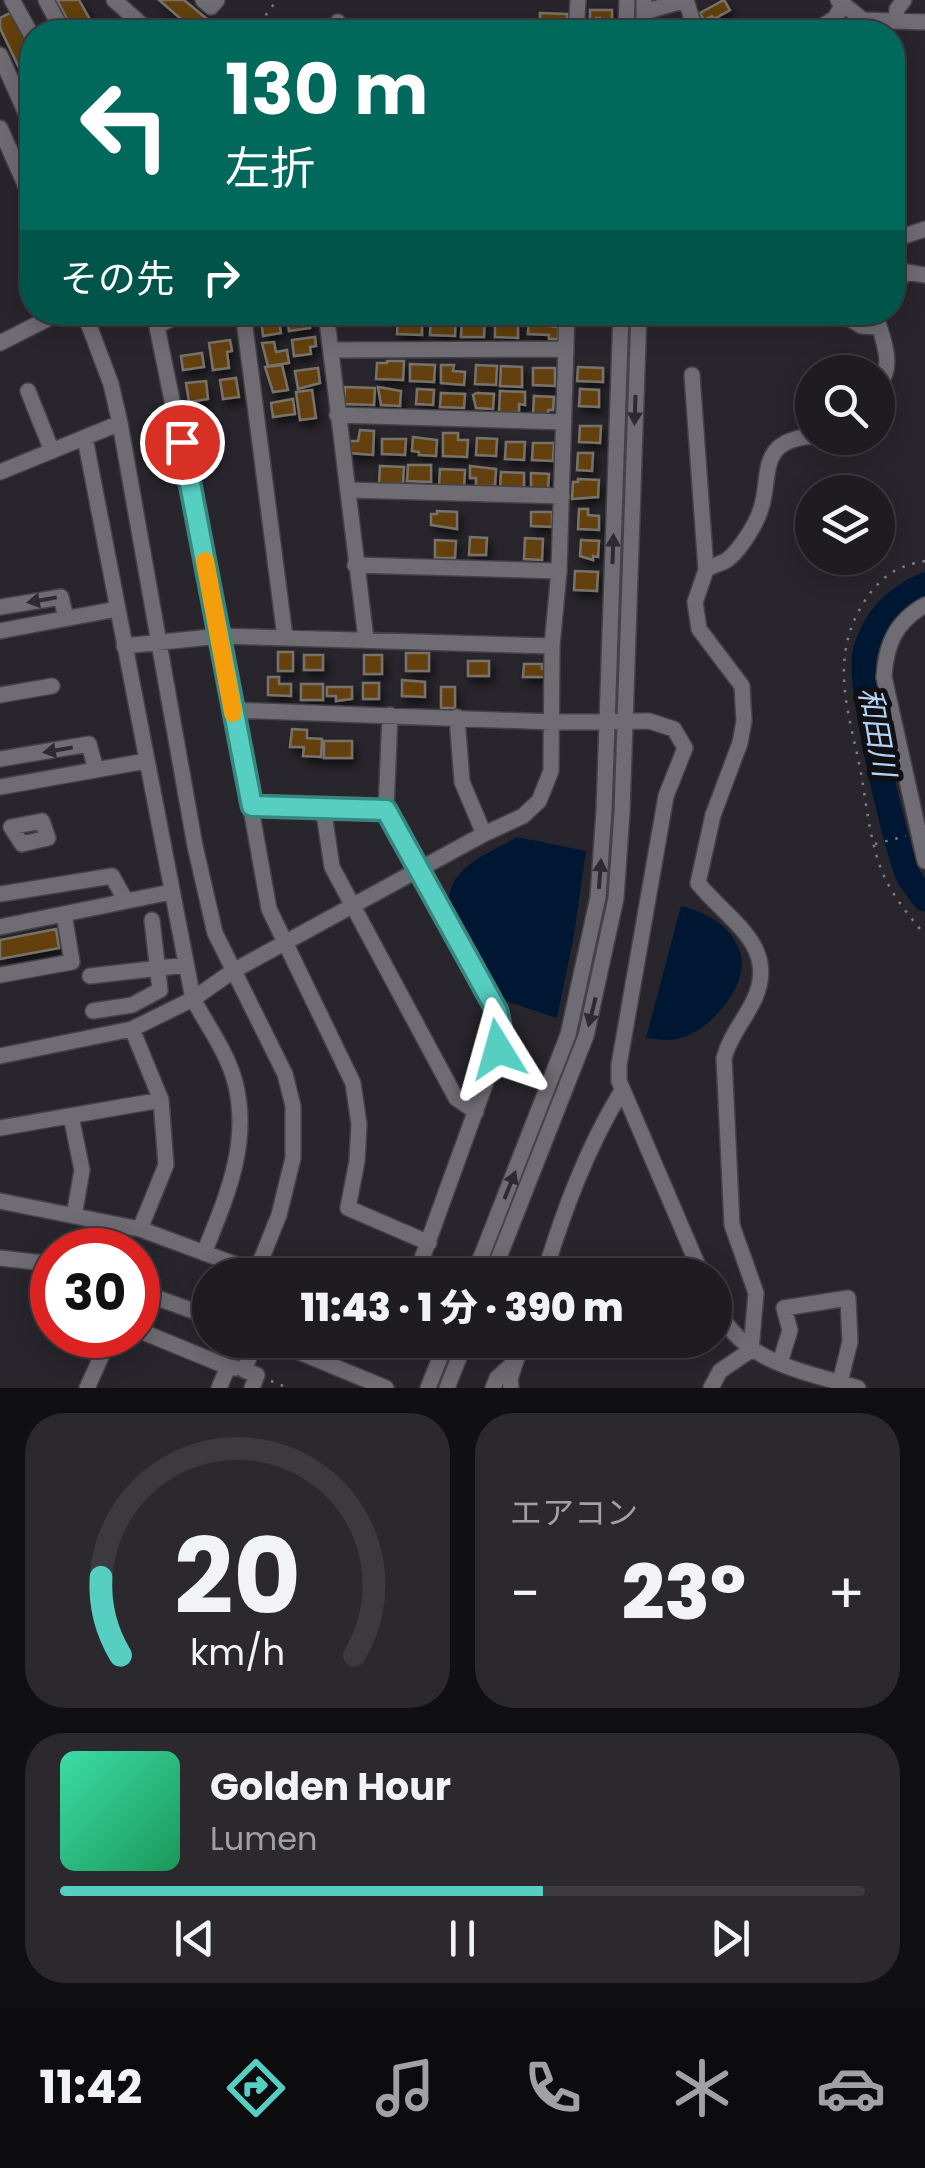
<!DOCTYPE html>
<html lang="ja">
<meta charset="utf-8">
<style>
body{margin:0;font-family:Poppins,"Noto Sans JP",sans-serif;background:#2b292e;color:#f1f3f6;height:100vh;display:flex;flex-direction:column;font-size:38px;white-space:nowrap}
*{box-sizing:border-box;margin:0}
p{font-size:32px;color:#a1a1a5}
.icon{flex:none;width:55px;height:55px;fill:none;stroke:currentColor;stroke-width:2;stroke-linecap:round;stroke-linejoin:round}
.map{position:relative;height:1388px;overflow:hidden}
.side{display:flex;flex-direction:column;gap:25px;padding:25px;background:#100f12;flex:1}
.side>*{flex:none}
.top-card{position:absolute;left:20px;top:20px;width:885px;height:305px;border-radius:40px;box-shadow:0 5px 25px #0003,0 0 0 2px #3c3a3f;background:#00695c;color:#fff;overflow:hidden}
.buttons{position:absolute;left:795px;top:355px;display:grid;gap:20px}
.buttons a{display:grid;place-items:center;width:100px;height:100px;border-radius:50%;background:#1e1c21;box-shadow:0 5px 25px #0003,0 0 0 2px #3c3a3f;font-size:50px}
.speed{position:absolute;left:30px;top:1228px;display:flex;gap:20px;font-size:50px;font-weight:700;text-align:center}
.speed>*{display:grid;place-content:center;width:130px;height:130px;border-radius:50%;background:#1e1c21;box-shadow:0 5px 25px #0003,0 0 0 2px #3c3a3f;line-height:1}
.speed .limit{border:15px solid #d22;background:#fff;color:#111}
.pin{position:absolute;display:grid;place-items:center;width:85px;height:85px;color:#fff;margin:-42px;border:5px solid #fff;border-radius:50%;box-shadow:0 2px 10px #0007}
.me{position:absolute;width:110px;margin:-55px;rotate:352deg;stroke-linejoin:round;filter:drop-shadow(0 0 8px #0008)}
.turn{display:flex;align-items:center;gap:35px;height:210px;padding:0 40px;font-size:45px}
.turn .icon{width:130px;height:130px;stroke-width:2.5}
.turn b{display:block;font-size:70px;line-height:85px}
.then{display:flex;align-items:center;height:95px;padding:0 40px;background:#0003;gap:20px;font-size:38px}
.big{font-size:75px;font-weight:800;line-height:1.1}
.side .card{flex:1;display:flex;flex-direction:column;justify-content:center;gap:15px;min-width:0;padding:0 35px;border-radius:40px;background:#2b292e}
.side .dial{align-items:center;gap:0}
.dial svg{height:260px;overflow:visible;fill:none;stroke:#3c3a3f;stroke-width:7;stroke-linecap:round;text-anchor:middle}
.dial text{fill:#f1f3f6;stroke:none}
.song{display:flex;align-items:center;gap:30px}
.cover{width:120px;height:120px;border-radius:15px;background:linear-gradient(135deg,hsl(160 70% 55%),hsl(150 70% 35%))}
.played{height:10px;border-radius:5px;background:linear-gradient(90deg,#56cec2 60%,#3c3a3f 60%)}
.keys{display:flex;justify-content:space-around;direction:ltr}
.heat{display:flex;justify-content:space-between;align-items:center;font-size:55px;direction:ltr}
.side .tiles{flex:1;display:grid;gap:25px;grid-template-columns:1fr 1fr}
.card:last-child{grid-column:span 2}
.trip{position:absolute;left:192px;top:1258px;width:540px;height:100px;border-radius:50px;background:#1e1c21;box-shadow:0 5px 25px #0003,0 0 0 2px #3c3a3f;font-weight:800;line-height:100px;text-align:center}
.tab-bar{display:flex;height:160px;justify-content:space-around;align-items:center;background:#0c0b0d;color:#a1a1a5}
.tab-bar .icon{width:70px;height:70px}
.tab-bar .current{color:#56cec2}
.tab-bar b{font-size:45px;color:#f1f3f6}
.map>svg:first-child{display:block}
.water{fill:#001733}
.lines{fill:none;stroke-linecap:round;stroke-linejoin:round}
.river{stroke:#001733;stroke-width:25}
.building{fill:#634108;stroke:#77726b;stroke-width:2.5;filter:url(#shadow)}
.minor-casing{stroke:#444247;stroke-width:18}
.path{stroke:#817f85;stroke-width:2.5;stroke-dasharray:2.5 8;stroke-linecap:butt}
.minor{stroke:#6f6c73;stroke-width:15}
.oneway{fill:#2d2b2f}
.route-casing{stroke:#38867e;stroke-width:25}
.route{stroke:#56cec2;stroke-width:18}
.slow{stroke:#f59e0b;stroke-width:18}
.labels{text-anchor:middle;stroke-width:10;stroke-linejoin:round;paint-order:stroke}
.water-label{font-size:30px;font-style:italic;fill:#afd3fa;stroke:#110f12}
</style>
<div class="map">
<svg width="925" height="1388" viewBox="0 0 925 1388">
<defs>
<filter id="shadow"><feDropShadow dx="3.5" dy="6" stdDeviation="5" flood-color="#0009"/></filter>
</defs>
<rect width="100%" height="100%" fill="#28262c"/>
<path class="water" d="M517 837 586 851 574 935 557 1018 506 1001 449 898C452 865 492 852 517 837Z
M681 906C706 912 731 925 740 952 751 986 708 1033 677 1039 667 1041 656 1039 646 1038Z"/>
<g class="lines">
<path class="river" d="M925 585C895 598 874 619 865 652 857 683 894 839 907 873 911 882 919 891 925 899"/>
</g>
<path class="building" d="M57 0H79L97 32H74Z
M159 0H184L207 19 196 32Z
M724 0 730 10 714 19 712 16 704 20 700 13Z
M16 10 32 44V95L0 28V18Z
M590 10H612V27H600V18H596V28H590Z
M540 13 567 14V32H550V26H540Z
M287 312H308L310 328 289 331Z
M431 312H456L455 336 430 335Z
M462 312H471V318L485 319 484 337H461Z
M278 316 281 333 263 336 261 318Z
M398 316 422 317V335L397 334Z
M529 316 549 317V326L558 327V339H549V335L528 334Z
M495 322 518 323V338L495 337Z
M315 337 316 346 310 347 311 354 294 356 292 340Z
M230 340 232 351 227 352 229 368 213 370 209 343Z
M274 342 276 352 287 350 289 363 268 366 262 343Z
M202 353 204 367 183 370 181 356Z
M387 361H404L403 380 376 379 377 363H387Z
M410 364 435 365 434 382 410 381Z
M282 365 288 390 273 392 265 367Z
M441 365H454L453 371 465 372 464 385 441 383Z
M476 365 497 366 496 385 475 384Z
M501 366 522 367V387L500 386Z
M578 367 603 368V382L577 381Z
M318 368 320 383 298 389 295 371Z
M533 368H555V386L533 385Z
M236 378 239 397 223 399 220 380Z
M206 381 208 399 189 402 186 383Z
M345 387 375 388 374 405 344 404Z
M378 387 401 391 400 406 381 405Z
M417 389 434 390 433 405 416 404Z
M580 389 599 390V407L579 406Z
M312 390 316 418 300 420 296 392Z
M500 391 525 392V405L519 404V413L499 412Z
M441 393 465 394 464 408 440 407Z
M477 393 494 394 493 409 476 408 473 395Z
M534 396 554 397 553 410H548V414H533Z
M293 399 295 414 273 417 271 403Z
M580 426H601L600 443 579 442Z
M360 430 374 431 373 455 349 453V441H358Z
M443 433H458V440H468L467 457 443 456Z
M413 437 437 440 436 456 419 455V452L412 451Z
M477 438 497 439 496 456 476 455Z
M382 439H406L405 455 382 454Z
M506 442H525L524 460 505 459Z
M533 443H554L553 461 532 460Z
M578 453H593L592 471 577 470Z
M408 465H431V482L407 481Z
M380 466 404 467 403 484 379 483Z
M470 466 496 469 495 486H476V478H470Z
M440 469 465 470 464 488 439 487Z
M501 472 524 473V489L500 488Z
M531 473 549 474 548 489H531Z
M578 479 599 480 598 497 572 499 573 482H578Z
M579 509H588V515L599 516V530L578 529Z
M437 511 457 512V529L431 525V514H437Z
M531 512H552V527L531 526Z
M470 537 487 538 486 555H469Z
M525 538 543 539 542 560 524 559Z
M435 540 456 541 455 558H435Z
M581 540 599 541 598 557 593 556V560L580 556Z
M575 571 598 572 597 591 574 590Z
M278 652H293V671H278Z
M406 653H429V671H406Z
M304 655H323V670H304Z
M364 655H382V674H364Z
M468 661H489V676H468Z
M524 664H542V669H547V677H523Z
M268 677H279V684H291V696L268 695Z
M402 680 425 682V697L402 696Z
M363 683H379V699H363Z
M301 684H323V700H301Z
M327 687H352V699L336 701V696H327Z
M441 687H455V708H441Z
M292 729 307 730V738L322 739 321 757 303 756 304 747H290Z
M324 741H352V758H324Z
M56 929 59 948 0 959V940Z"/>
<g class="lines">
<g class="minor-casing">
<path id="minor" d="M12 0 32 36
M46 0 63 32
M114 0 150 32
M203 0 211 7 217 0
M838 0 863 20 925 22
M644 12 686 0 696 32
M896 21 897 9 904 0
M338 22 339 32
M576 32 578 0
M626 32 627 0
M644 32V0
M813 32 835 18 843 4
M0 55 32 127
M0 128 32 200
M892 240 925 229
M892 289 906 272 925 275
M84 312 111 384 120 423 195 846 215 933 285 1074 293 1106V1158L279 1215 255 1275
M154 312 220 636 269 909 353 1083 359 1124 357 1161 348 1208 429 1243
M243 312 285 637
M326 312 366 639
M839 312 861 326 879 327
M875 312C882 339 896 364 878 387
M159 325 185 312
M0 343 61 312
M331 350 565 349
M692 375 706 570
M28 391 52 451
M337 415 564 422
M85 438 193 999C207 1025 228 1054 235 1082 251 1143 226 1198 204 1253
M0 472 120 423
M348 490 562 496
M355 565 559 571
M925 605C895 622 886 645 884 677L925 861
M0 607 61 597 66 618
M0 631 117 609
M124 646 220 636 552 646
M0 695 52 686
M232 710 553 722 649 721 674 729 685 748 666 796 619 1065V1081L702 1275
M390 715 386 810 497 1011 501 1031 498 1049 416 1275
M457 717 462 782 484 834
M0 759 89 744 96 770
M0 787 146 761
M252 806 386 810
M323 807 332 867 456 1098 476 1112
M42 821 48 838 22 844 11 827Z
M0 894 112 876 126 901
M0 927 171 892
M0 975 72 962 64 914
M90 976 186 965
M93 1011 132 1005 160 990 152 920
M132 1029 161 1100 166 1165 140 1229
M0 1056 132 1029 193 999 233 971 484 834 523 816 539 801 551 771 552 646 559 571 567 312
M71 1116 82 1170 74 1216
M0 1128 161 1100
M0 1201 140 1229 264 1275
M0 1258 52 1264
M474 1275 568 1035 598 897 604 811 621 312
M492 1275 586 1036 616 898 622 812 639 312
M544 1275C564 1210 586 1150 621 1092
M138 1291 210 1317
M715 1304C741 1363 801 1370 858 1388
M138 1330 228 1367
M270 1340 386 1388
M780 1363 790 1330 784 1308 848 1298 850 1342 840 1382
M87 1388 111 1335
M219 1388 228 1367 235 1368
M252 1388 257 1375 244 1370 256 1340
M428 1388 447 1340
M447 1388 466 1340
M493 1388 497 1378 516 1361
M511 1388 510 1379 523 1340
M711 1388 720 1371 751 1350 756 1293 732 1225 724 1058C730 1036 743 1022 753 1002 781 946 727 920 698 883L713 815 740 743 744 721 742 686 699 629 695 602 706 570C712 565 721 564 727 560 737 553 750 533 755 523 777 482 750 442 812 436"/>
</g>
<path class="path" d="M253 32 277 0
M925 561C896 566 880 577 864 602 828 659 849 712 861 773 867 807 870 846 885 878 895 899 910 917 925 935
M875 844 906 836
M271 1381 288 1388"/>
<use href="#minor" class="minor"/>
</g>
<defs><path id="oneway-solid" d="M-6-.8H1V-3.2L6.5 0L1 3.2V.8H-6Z" transform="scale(2.5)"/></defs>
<g class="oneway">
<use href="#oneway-solid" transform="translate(635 410) rotate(92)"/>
<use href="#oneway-solid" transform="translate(613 549) rotate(-88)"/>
<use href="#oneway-solid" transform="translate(42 600) rotate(170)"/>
<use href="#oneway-solid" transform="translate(58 750) rotate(170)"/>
<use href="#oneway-solid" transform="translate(600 874) rotate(-86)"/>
<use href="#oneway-solid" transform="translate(592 1012) rotate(104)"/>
<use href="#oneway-solid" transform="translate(510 1185) rotate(-68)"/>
</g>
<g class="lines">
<g class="route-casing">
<path id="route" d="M182 442 252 806 386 810 497 1011 501 1030 498 1049"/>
</g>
<use href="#route" class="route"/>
<path class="slow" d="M205 561 233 713"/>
</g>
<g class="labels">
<g class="water-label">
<text transform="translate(877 732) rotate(80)" y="10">和田川</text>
</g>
</g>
</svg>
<div class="buttons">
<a><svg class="icon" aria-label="search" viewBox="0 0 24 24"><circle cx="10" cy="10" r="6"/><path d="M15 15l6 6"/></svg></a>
<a><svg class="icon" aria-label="layers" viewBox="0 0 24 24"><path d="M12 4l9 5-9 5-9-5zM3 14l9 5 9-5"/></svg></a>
</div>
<div class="speed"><div class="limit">30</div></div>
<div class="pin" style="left:182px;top:442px;background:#d93025"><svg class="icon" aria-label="arrive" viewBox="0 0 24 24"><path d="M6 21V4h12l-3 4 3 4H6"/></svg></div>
<svg class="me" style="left:498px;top:1049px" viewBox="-20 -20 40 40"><path d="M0-17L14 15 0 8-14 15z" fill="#56cec2" stroke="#fff" stroke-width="4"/></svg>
<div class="trip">11:43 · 1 分 · 390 m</div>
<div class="top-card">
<div class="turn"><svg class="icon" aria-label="left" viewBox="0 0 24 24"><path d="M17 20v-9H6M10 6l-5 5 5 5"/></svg><div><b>130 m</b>左折</div></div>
<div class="then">その先<svg class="icon" aria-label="right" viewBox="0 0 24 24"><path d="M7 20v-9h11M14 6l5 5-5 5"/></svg></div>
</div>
</div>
<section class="side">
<div class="tiles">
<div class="card dial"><svg viewBox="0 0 100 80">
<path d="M14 69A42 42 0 1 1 86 69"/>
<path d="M14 69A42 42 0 0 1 8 45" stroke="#56cec2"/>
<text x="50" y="56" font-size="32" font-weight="700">20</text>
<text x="50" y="72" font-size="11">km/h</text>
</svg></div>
<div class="card"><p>エアコン</p>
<div class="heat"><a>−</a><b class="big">23°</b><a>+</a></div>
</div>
<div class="card">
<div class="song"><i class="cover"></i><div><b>Golden Hour</b><p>Lumen</p></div></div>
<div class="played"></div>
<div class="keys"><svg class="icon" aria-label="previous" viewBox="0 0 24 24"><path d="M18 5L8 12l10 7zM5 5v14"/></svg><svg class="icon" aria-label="pause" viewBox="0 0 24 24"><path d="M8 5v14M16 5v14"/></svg><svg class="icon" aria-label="next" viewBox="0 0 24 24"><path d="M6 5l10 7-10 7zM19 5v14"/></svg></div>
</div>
</div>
</section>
<nav class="tab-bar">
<b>11:42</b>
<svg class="icon current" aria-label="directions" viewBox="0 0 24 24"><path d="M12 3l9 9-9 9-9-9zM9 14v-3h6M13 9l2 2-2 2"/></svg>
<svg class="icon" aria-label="music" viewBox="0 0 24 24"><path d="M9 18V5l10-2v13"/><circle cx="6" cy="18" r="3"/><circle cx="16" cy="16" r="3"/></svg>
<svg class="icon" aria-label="phone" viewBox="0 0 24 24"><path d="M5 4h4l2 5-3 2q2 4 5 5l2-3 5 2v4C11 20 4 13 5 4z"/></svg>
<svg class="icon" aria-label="climate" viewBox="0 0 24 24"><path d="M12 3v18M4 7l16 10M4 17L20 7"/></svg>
<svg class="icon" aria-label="car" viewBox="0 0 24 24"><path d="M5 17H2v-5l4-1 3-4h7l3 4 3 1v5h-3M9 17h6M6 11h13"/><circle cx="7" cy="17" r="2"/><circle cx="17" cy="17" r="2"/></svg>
</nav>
